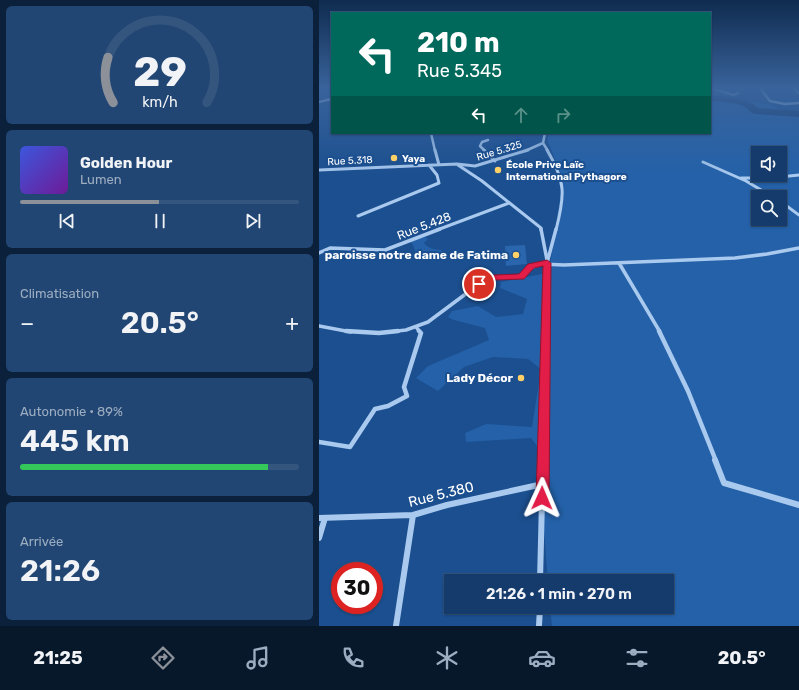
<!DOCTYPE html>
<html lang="fr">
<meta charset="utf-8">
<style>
body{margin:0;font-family:Rubik,sans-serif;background:#214673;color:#f1f3f6;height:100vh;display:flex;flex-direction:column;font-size:15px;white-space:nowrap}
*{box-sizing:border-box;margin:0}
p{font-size:13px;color:#9dadc1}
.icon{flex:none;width:22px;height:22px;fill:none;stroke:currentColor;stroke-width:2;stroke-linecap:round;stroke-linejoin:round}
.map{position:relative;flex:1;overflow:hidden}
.panel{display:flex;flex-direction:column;gap:6px;padding:6px;background:#0b203b;width:319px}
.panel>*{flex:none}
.top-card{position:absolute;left:12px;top:12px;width:380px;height:122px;border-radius:0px;box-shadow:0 1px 3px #0004,0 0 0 1px #33557e;background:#00695c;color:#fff;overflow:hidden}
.buttons{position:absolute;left:432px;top:146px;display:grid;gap:8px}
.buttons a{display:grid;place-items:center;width:36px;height:36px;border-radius:0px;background:#143b6b;box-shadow:0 1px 3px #0004,0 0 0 1px #33557e;font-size:20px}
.speed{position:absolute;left:12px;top:562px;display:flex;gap:8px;font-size:20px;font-weight:700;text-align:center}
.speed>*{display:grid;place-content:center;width:52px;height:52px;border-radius:50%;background:#143b6b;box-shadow:0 1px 3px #0004,0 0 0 1px #33557e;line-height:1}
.speed .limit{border:6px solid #d22;background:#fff;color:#111}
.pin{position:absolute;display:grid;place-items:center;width:34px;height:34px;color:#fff;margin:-17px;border:2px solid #fff;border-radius:50%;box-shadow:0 1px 4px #0007}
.me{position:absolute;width:44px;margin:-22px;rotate:1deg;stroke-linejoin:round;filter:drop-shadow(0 0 3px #0008)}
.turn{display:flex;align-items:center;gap:14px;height:84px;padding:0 20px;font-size:18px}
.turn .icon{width:52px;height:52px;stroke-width:2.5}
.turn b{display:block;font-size:28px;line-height:34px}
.lanes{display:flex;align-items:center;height:38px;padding:0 20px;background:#0003;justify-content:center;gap:20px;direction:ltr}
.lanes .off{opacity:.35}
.big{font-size:30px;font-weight:600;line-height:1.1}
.panel .card{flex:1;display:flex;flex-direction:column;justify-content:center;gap:6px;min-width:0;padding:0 14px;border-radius:6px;background:#214673}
.panel .dial{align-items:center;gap:0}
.dial svg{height:104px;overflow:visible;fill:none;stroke:#33557e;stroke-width:7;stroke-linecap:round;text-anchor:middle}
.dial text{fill:#f1f3f6;stroke:none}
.song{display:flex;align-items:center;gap:12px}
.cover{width:48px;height:48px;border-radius:6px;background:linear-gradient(135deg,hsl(230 70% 55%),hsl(280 70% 35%))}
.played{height:4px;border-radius:2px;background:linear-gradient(90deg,#8c9099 50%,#33557e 50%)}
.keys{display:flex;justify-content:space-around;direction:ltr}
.heat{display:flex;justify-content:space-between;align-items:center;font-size:22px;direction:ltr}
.charge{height:6px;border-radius:3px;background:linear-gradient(90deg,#34c759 89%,#33557e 0)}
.trip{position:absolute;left:125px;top:574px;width:230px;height:40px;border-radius:0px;background:#143b6b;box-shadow:0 1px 3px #0004,0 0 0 1px #33557e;font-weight:600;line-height:40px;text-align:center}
.tab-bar{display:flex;height:64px;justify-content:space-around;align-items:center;background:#08182b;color:#9dadc1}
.tab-bar .icon{width:28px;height:28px}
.tab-bar .current{color:#8c9099}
.tab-bar b{font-size:18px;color:#f1f3f6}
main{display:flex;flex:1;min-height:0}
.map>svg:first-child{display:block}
.green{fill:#2461a8;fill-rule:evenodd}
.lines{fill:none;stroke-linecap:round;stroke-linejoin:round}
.river{fill:#123a6d;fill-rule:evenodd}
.building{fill:#2a66ad}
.minor-far4{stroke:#a9c9ee;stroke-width:2.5}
.minor-far3{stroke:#a9c9ee;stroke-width:3}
.minor-far2{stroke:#a9c9ee;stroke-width:3.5}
.minor-far1{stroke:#a9c9ee;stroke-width:4.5}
.minor{stroke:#a9c9ee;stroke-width:6}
.secondary{fill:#d6e6fa;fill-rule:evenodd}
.route{fill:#e11d48;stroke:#92132f}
.poi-dot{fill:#ffd166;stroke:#1b4f8f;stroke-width:1.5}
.labels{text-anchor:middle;stroke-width:4;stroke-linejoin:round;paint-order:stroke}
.far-street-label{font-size:10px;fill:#fff;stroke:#1b4f8f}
.far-poi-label{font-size:10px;font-weight:bold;fill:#fff;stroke:#1b4f8f;text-anchor:start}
.street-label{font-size:12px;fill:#fff;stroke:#1b4f8f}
.poi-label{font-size:12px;font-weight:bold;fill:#fff;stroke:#1b4f8f;text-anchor:end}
.near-street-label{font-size:14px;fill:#fff;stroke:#1b4f8f}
</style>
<main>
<section class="panel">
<div class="card dial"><svg viewBox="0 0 100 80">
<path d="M14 69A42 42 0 1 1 86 69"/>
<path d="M14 69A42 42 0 0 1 10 34" stroke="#8c9099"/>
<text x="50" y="56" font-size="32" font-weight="700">29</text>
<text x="50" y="72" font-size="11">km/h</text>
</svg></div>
<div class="card">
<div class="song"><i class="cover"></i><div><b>Golden Hour</b><p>Lumen</p></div></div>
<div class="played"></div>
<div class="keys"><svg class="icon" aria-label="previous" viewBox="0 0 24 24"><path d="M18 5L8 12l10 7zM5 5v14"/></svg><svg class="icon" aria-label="pause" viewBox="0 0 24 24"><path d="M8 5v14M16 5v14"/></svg><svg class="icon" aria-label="next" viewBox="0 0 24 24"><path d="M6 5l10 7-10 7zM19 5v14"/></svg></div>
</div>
<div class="card"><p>Climatisation</p>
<div class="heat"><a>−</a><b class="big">20.5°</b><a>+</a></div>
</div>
<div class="card"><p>Autonomie · 89%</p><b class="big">445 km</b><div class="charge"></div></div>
<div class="card"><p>Arrivée</p><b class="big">21:26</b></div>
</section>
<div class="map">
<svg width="480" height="626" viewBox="0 0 480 626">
<rect width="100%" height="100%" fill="#1b4f8f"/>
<path class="green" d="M391 91 406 98 454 105 458 109 480 112V626H233L231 607H348V581H229L218 446 212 438 147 442 146 433 167 424 213 427 222 369 209 359 174 357 145 367 119 391 97 378 109 366 170 340 166 328 135 320 129 317 133 311 159 306 177 317 204 314 208 299 181 288 182 282 223 274 230 271 244 179 229 142V133H391ZM439 153H461V175H439ZM439 197H461V219H439Z
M106 237 109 239 105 243C110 249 115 249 122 250L123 252 101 259H94L97 254 94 245 91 241Z"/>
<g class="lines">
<path class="river" d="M391 95C407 97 427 97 439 108L480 111V117L436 114C431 113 430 109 426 107 416 102 402 102 391 101Z"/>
</g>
<path class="building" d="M206 245 208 264 187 266 186 246Z"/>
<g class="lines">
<path class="minor-far4" d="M391 88 415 95 419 93
M441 88 451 101 466 104 480 103
M475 88 479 93
M112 133 116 151
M224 143 226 133
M224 143 229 151
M166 151 161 146 163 142 169 140
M206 151 224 143"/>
<path class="minor-far3" d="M116 150 120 165
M165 150 176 161
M228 150C247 182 246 195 237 230
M384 162 427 181 454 197
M139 165 163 181 222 228V230
M0 170 138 164 156 166 209 150
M422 178H451L480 175
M461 201 480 215
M39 216 120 183 118 175 110 165
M118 230 190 203"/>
<path class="minor-far2" d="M222 229 228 260
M0 253 11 248 66 250 121 229
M300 263 341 332
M0 326 32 332
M97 327 101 332
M70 332 87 330 109 322 160 284 175 278 202 277 212 268 222 264 245 265 416 258 448 254 480 248
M226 332 228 263 237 229"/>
<path class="minor-far1" d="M27 331 60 333 79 331
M340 331 369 391 397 461
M0 442 31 447 56 409 69 406 88 396 85 387 102 333 100 331
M224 461 227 331"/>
<path class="minor" d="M396 460 405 483 480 505
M0 518 94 515 128 505 224 484
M0 538 6 518
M221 581 224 460
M77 626 94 515
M220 626 221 607"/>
<path class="secondary" d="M11 98H13V100L0 103V101Z"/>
</g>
<linearGradient id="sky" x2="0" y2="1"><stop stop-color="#0f2b4f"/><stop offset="0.5" stop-color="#39639b"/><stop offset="1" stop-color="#39639b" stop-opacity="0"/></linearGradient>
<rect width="480" height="175" fill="url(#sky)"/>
<path class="route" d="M228 260 232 263 230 498 228 502 223 504 219 502 217 498 224 266 215 268 205 279 176 280 160 287 156 284 175 275 200 274 209 264Z"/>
<g class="poi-dot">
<circle cx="75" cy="158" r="4"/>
<circle cx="179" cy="170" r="4"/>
<circle cx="197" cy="255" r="4"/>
<circle cx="202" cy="378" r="4"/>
</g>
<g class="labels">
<g class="far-street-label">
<text transform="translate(180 150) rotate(-17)" y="4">Rue 5.325</text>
<text transform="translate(31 160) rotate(-3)" y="4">Rue 5.318</text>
</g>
<g class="far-poi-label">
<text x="83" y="162">Yaya</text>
<text x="187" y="168">École Prive Laïc<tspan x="187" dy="12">International Pythagore</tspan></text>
</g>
<g class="street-label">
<text transform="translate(105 226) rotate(-21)" y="4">Rue 5.428</text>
</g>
<g class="poi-label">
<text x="189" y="259">paroisse notre dame de Fatima</text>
<text x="194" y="382">Lady Décor</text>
</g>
<g class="near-street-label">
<text transform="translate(122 494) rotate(-14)" y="5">Rue 5.380</text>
</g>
</g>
</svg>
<div class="buttons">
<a><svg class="icon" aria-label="sound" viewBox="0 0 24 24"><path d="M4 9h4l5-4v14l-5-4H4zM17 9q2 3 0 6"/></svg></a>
<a><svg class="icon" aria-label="search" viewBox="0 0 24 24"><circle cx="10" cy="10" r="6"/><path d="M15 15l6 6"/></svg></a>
</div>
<div class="speed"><div class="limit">30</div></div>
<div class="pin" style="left:160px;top:284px;background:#d93025"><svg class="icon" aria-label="arrive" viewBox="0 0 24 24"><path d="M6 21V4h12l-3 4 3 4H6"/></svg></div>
<svg class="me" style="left:223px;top:498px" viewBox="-20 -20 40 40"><path d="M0-17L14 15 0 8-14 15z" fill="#e11d48" stroke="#fff" stroke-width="4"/></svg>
<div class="trip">21:26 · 1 min · 270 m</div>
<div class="top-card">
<div class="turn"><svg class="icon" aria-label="left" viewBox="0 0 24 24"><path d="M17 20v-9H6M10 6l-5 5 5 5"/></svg><div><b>210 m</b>Rue 5.345</div></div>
<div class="lanes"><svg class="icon" aria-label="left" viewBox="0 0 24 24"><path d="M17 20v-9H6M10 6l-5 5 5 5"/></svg><svg class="icon off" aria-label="ahead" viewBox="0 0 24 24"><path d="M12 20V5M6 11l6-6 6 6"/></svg><svg class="icon off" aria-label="right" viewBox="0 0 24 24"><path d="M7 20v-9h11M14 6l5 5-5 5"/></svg></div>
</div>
</div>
</main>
<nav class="tab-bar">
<b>21:25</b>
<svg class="icon current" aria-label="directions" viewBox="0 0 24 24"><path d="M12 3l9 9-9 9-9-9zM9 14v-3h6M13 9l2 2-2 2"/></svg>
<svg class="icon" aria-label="music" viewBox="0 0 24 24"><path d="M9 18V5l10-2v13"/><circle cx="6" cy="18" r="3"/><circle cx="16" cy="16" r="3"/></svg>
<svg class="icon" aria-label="phone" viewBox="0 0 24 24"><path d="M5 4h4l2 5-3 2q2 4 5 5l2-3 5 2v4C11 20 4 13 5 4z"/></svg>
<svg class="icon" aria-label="climate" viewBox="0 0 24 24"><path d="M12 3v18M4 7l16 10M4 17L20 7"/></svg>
<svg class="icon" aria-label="car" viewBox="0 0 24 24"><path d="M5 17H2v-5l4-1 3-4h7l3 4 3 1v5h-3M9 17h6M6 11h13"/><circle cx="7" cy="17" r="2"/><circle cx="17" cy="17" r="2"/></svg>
<svg class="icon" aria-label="filters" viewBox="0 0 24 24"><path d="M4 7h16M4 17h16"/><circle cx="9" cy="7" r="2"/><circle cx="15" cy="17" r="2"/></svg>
<b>20.5°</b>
</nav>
